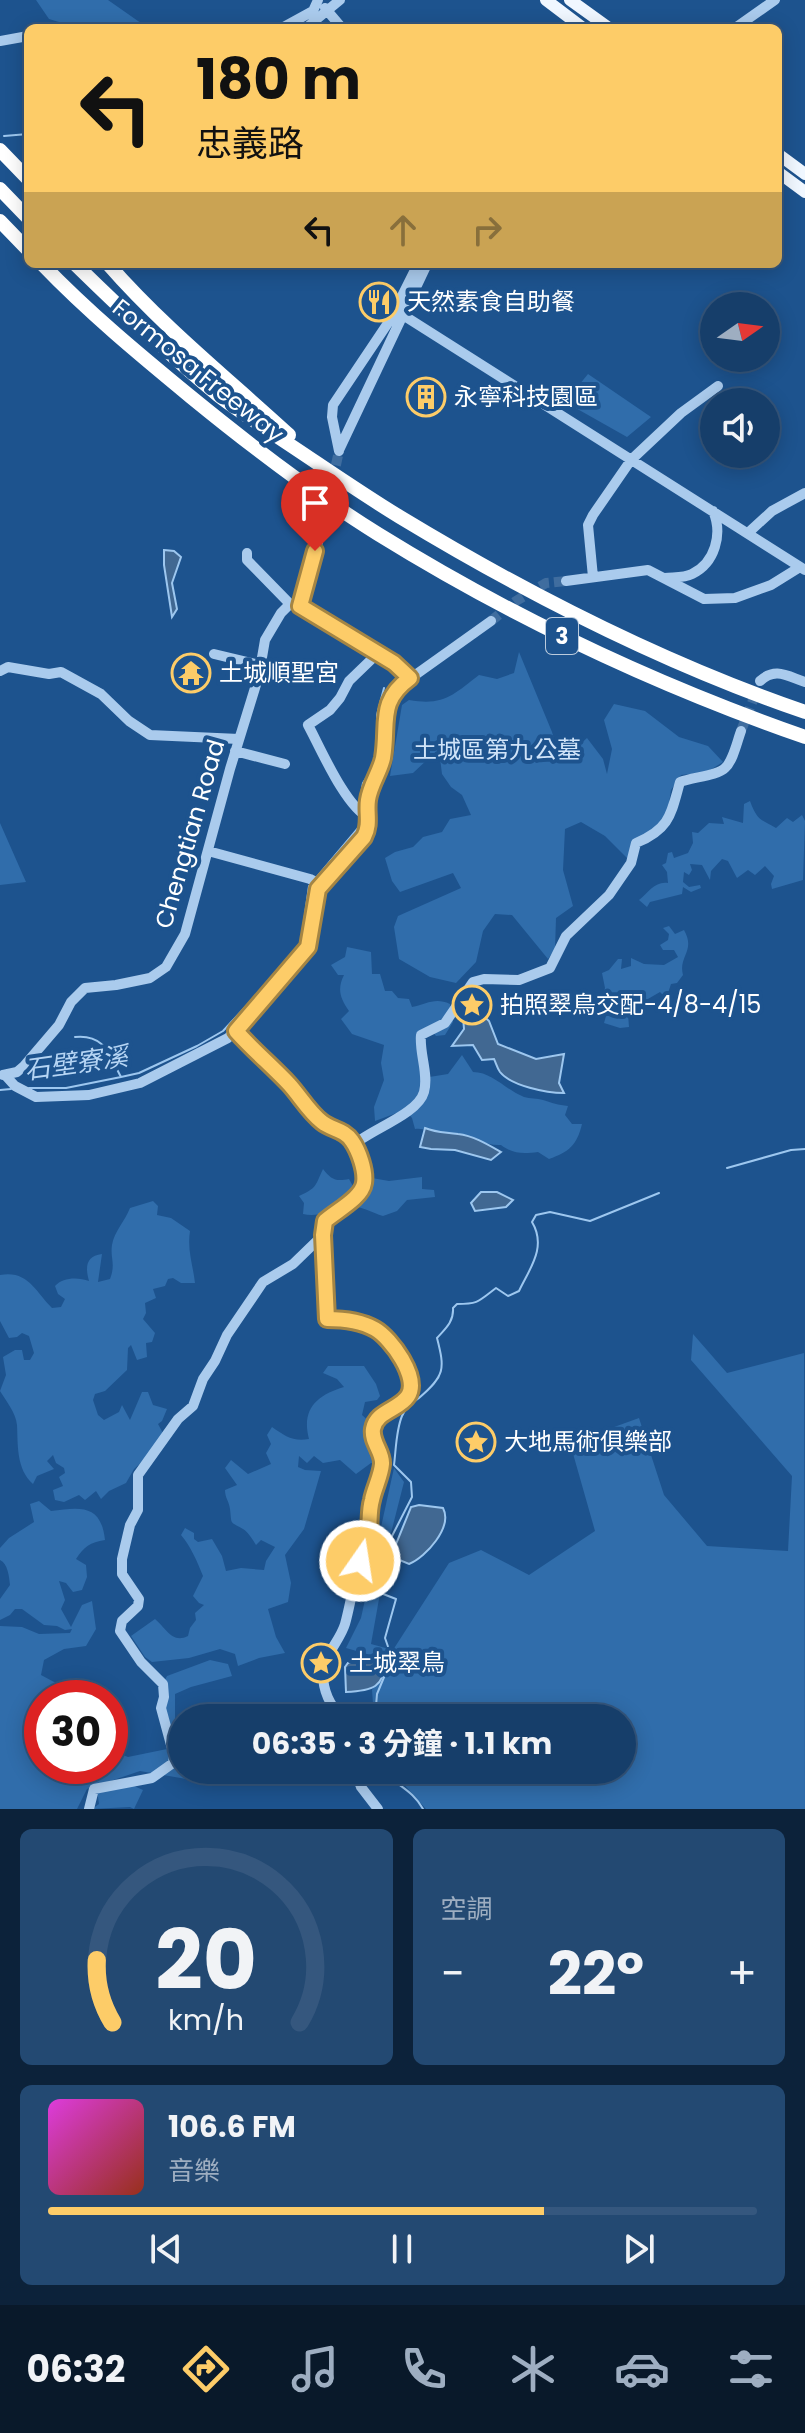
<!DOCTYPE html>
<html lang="zh-TW">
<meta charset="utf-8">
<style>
body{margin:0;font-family:Poppins,"Noto Sans TC",sans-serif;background:#234972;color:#f1f3f6;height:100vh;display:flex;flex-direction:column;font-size:30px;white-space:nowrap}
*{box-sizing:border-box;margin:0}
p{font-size:26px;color:#9eaec1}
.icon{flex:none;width:44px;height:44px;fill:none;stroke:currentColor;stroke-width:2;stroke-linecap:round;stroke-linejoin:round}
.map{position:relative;height:1809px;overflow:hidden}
.details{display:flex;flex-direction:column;gap:20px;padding:20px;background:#0c223a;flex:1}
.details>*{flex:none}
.guide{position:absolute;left:24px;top:24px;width:758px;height:244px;border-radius:12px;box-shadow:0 4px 20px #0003,0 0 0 2px #35577e;background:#fdcc68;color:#111;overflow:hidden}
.needle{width:52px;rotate:76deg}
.controls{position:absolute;left:700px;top:292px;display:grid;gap:16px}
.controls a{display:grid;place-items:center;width:80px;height:80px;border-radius:50%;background:#163e6a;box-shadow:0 4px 20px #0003,0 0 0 2px #35577e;font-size:40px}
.speed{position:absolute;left:24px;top:1680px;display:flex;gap:16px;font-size:40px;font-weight:700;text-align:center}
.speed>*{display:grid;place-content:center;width:104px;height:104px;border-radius:50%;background:#163e6a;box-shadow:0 4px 20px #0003,0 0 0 2px #35577e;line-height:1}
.speed .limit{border:12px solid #d22;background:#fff;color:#111}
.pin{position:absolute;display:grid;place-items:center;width:68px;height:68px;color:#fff;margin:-82px -34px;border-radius:50% 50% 50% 0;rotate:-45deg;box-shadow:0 0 8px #0007}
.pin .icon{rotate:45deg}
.me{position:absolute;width:88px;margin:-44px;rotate:13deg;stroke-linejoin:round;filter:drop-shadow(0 0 6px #0008)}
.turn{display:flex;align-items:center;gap:28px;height:168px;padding:0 40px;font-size:36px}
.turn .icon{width:104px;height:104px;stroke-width:2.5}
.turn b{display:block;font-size:56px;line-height:68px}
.lanes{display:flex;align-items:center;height:76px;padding:0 40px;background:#0003;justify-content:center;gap:40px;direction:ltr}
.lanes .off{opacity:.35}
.big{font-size:60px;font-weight:700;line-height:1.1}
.details .widget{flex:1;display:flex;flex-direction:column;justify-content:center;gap:12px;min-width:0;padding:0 28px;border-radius:12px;background:#234972}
.details .dial{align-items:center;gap:0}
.dial svg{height:208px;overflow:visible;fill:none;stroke:#35577e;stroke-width:7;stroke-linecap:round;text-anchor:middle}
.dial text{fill:#f1f3f6;stroke:none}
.song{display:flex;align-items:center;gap:24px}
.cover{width:96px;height:96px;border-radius:12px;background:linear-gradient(135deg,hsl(300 70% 55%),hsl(10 70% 35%))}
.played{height:8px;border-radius:4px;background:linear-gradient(90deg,#fdcc68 70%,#35577e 70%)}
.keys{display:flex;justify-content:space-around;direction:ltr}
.heat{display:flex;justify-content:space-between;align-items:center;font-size:44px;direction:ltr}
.details .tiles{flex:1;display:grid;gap:20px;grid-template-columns:1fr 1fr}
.widget:last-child{grid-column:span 2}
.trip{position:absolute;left:168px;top:1704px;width:468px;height:80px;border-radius:40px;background:#163e6a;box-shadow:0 4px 20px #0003,0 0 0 2px #35577e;font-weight:700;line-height:80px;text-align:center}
.tabs{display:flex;height:128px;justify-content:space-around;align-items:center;background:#09192a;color:#9eaec1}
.tabs .icon{width:56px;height:56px}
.tabs .selected{color:#fdcc68}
.tabs b{font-size:36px;color:#f1f3f6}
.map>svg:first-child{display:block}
.green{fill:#306dab}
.water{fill:#416892;stroke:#9dc7ef;stroke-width:2}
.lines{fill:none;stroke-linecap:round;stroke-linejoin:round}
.stream{stroke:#9dc7ef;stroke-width:2}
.minor-tunnel{stroke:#3f6d9f;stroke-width:10;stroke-dasharray:10 5;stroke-linecap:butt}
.minor{stroke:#aacbed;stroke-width:10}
.major{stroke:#f0f7ff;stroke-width:12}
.highway{stroke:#fff;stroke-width:14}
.route-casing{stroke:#a48544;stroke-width:20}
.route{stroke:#fdcc68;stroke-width:14}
.labels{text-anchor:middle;stroke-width:8;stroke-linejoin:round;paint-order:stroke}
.shield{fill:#1d538e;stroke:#bbcbdd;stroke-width:2}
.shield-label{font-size:22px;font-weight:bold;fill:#fff}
.poi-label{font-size:24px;fill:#fff;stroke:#1d538e;text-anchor:start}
.street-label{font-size:24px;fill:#fff;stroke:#1d538e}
.park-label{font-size:24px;fill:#d0e4f9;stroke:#1d538e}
.water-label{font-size:26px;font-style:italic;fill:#b6d5f4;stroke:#1d538e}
</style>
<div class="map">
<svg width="805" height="1809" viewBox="0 0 805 1809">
<rect width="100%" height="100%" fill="#1d538e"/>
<path class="green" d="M36 0H108L148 28H79L49 19Z
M588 374 651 417 627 437 565 402Z
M519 652 552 732 561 762 587 738 603 759 607 774 612 749 604 720 614 704 645 711 679 737 708 746 723 762 707 772 681 775 671 790 667 817 648 835 629 860 605 836 581 822 565 829 563 870 573 906 556 918 555 949 548 959 512 915 495 914 483 931 476 962 456 983 430 977 399 959 394 927 398 916 461 888 453 873 400 892 392 881 385 858 395 852 413 847 423 837 442 832 450 819 471 815 462 795 451 787 442 774 440 758 428 759 413 773 390 776 402 705 409 700C444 706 453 695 479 675L497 679 514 673Z
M750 801C757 820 760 819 776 828L787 818 793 822 802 815 805 821 803 880 772 889 771 884 774 876 765 866 755 875 748 870 737 878 728 861 722 859 711 871 710 880 702 865 690 864 692 870 689 875 684 872 683 882 689 887 700 885 701 888 691 892 683 887 682 894 650 902 647 907 639 900C649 892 655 881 668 883L667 872 662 865 666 863 668 853 672 852 674 858 688 853 693 843 692 832 698 833 709 823 724 824 722 817 743 823 744 804Z
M0 823 26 882 0 885Z
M669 926 675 934 684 930C696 951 678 956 683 975L677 983 671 984 667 996H664L660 992 641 1003 628 1014 629 1027 620 1028 604 1023 606 1016 625 1014 624 1010H615L601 1000 605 988 602 973 609 970 618 959H622L621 969 631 966V958L644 964 664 965 678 957 674 950H663L660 945 668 940 669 934 663 928Z
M347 947 371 952 372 974H380L385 991H392L398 998 409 999 412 1007C427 1004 435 997 450 1004L453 1022 445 1035 436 1036 430 1029 421 1034 423 1078 448 1074 462 1055 473 1072C492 1072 506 1090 524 1097 530 1099 537 1098 543 1100 552 1103 558 1105 568 1106L565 1115 572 1124H582C577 1145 569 1152 549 1159L538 1152C523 1154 513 1154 501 1145 486 1146 474 1137 458 1134 452 1133 445 1135 439 1134 429 1132 425 1128 415 1129L412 1118 405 1110 375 1121 374 1107 384 1080 381 1063 384 1045 352 1034 341 1019 349 1011C340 998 337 989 344 975H338L331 965 345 957Z
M323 1169C331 1179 335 1182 349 1179L354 1188 366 1177 389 1181 422 1177V1189L434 1190 435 1197 407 1200 397 1211 383 1216C371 1212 355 1203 343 1206 328 1209 320 1218 303 1214L304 1203 299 1196C317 1188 315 1186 323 1169Z
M153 1201 158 1206 157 1215 171 1218 190 1231C187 1250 193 1265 195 1283H181L173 1278 168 1279 165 1286 153 1289 156 1298 145 1303 146 1313 143 1319 155 1333 152 1342 146 1343 147 1357 137 1360 131 1345 128 1348 127 1370 105 1391 95 1394 93 1400 98 1415 104 1420 119 1412 122 1405 130 1420 142 1392H148L153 1405 167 1409 162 1421 158 1424 164 1435 147 1457 134 1469 126 1483 109 1491 101 1499 96 1491 85 1500 79 1495 64 1502 55 1500 53 1490 63 1486 59 1477 65 1473 64 1468 56 1463 53 1455 47 1461 54 1469 37 1476 33 1484C16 1469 18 1444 17 1425 16 1413 6 1401 0 1391L6 1375 3 1357 15 1350H22L24 1360H30L34 1353 29 1336 22 1333 17 1337 9 1338 0 1321V1275C28 1270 35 1291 52 1308L61 1307 65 1299 58 1294 55 1286C63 1277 78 1277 89 1281 85 1267 86 1256 102 1254L98 1282 110 1279C116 1263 110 1259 112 1245 114 1232 125 1221 130 1208Z
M693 1334 727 1373 804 1353 805 1809H426L391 1770H622V1718H374L372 1690 386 1665 367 1654 346 1648 361 1618 394 1468 404 1482 390 1537 371 1644 393 1650 449 1563 481 1550 529 1575 595 1531 570 1443 639 1418 664 1495 707 1546 788 1551 792 1476 691 1360Z
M328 1366H364L376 1384 380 1396 377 1400 365 1402 362 1415 373 1425 381 1467 371 1463 356 1474 340 1460 323 1463 314 1456 307 1463 299 1456 298 1467 305 1470 321 1471 304 1529 285 1555 291 1583 288 1602 268 1609 276 1637 285 1653 259 1658 238 1666 235 1654 220 1649 189 1658 152 1662 145 1657 131 1636 155 1619C166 1628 172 1644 188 1636L190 1628 196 1620 195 1613 204 1605 199 1603 193 1596 203 1576C197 1561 191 1547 181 1535L185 1528 194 1533V1539L198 1542 212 1539 222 1556 226 1571 241 1568 264 1570 266 1561 275 1547 261 1540 256 1545C253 1540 248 1532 243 1529 229 1521 232 1525 230 1509 229 1501 225 1498 225 1490L237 1485 225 1468 231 1460 248 1474 271 1464 266 1453 271 1444 267 1435 272 1427C285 1436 293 1442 309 1439 301 1409 317 1395 344 1387L337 1379 323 1373Z
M39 1501 51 1511C81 1507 101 1504 105 1540 90 1542 84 1547 76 1559L86 1565 87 1577 82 1590 73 1592 66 1583 59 1581 65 1600 61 1609 71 1627 82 1605 92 1601 96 1629 86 1646 64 1649 44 1660 41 1675 84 1698H42V1766H110V1750L128 1757 167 1749 160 1690 167 1676 210 1660 228 1664 232 1676 191 1687 175 1694V1749L182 1743V1770H233L221 1785 140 1771 87 1789 77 1809H0V1626L22 1627 39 1634 70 1633 72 1629 65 1630 57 1626 44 1625 22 1609H15L10 1615 0 1620V1599L10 1585C9 1576 8 1564 0 1560V1548L9 1538 34 1522 30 1504Z
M132 1785 143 1790 134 1809 130 1807 92 1809 99 1804 97 1790Z"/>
<path class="water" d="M164 550 174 551 181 557 172 583 177 609 172 617 164 565Z
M473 1006 489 1021 498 1044 536 1059 564 1054 559 1083 564 1093C547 1093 511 1086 500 1072 497 1068 496 1063 494 1059L482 1060 473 1045 452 1046 464 1029 463 1017Z
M425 1128C437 1133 445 1132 458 1134 474 1136 487 1144 501 1152L491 1160 455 1150 431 1149 420 1147Z
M481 1192H497L513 1200 506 1207 475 1211 471 1203Z
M419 1505 443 1508C453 1527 426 1557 409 1564L397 1559 394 1549 411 1507Z
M380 1656 384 1657C387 1688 371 1691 346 1692L345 1667 348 1663Z"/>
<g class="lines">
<path class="stream" d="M4 136 28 134
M377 740V715L384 688
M359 806 363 783 369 774
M316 878 359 827 360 816
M75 1037C105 1034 109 1055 121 1077
M29 1088H66L121 1077 139 1073 197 1046 223 1031 298 950 301 944 309 886
M0 1090 11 1089
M727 1168 791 1150 805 1149
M375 1718 377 1694 392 1658 385 1638 396 1599 378 1592 374 1577 389 1559 391 1538 412 1497 411 1482 394 1465C396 1450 396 1430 402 1416 405 1409 413 1402 419 1398 445 1376 445 1369 437 1338 445 1329 454 1322 453 1308L457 1304C479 1304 479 1301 496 1288L508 1296 519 1291C530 1268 547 1247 532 1222L536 1215 550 1212 590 1221 659 1193
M383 1770C396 1786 412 1789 423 1809"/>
<path class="minor-tunnel" d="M323 524 339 451
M491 621 516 601 546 583 566 581
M741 731 757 690"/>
<path class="minor" d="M325 8 342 28
M282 28 313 11 318 0
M306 28 340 0
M735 28 775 0
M0 41 28 36
M254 264H257
M395 310 805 570
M339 450 427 264
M339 451 332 417 333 405 390 320 418 264
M748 533 772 511 805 493
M247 553V560L290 604
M593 577 588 525 593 515 631 460 681 413 718 386
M665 578C674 577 684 578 692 574 715 563 723 534 713 511
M566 581 648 570 704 599 735 598 771 585 800 567
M300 606 394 663 410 678
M300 606 323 524
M214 654 260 665
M0 671 8 667 49 674 61 672 101 694 129 721 150 735 239 739
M760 681C775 667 787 676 805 682
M235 751 285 764
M369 818C345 806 321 749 308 725L330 710 340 698 349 681 378 653
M208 851 310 879 321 885
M236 1031 267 1064 281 1075 318 1118 345 1132 350 1138 358 1153 364 1182 355 1198 325 1221 324 1227 327 1319C343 1320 361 1321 375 1329 391 1338 419 1377 409 1396 401 1410 377 1410 373 1428 370 1441 382 1450 382 1463 382 1476 373 1491 371 1504 369 1514 371 1525 368 1535 365 1550 359 1566 355 1582 351 1596 349 1610 345 1624 340 1641 323 1656 323 1674 323 1692 330 1704 341 1718
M3 1075 17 1072 24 1066 59 1025 71 1002 85 988 116 985 150 978 166 967 185 934 230 769 259 675 265 640 281 613 290 604 300 606
M5 1075 15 1086 36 1097 89 1095 140 1083 228 1038 303 956 308 947 318 889 364 837 368 829V801L383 760 389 700 397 688 491 621
M355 1144C372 1129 418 1114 424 1092 429 1074 419 1053 421 1035L445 1023 473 982 484 979 519 980 550 968 566 936 609 895 631 863 636 843C670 829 671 814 680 782 692 777 717 776 725 768 733 761 737 742 741 731
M355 1770 361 1787 378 1809
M89 1809 94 1789 152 1778 173 1763 174 1756 161 1708 164 1697 163 1684 141 1662 120 1631 122 1621 138 1606 139 1599 122 1574V1559L130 1525 138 1510V1475L178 1419 193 1406 203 1379 215 1361 227 1335 263 1282 293 1264 323 1235"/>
<path class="major" d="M546 0 583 28
M570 0 609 28
M778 154 805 174
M778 172 805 192"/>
<path class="highway" d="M0 150 28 179
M0 189 28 218
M0 221 28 250
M42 264C88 312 140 355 191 397 251 446 312 493 378 534 512 617 656 685 805 737
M75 264C121 309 168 354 218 395 237 410 259 423 278 437 319 464 359 492 400 517 529 595 662 663 805 712
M108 264C163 327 228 379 289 435"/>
</g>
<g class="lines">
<g class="route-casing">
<path id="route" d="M315 551 300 606 394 663 410 678C377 702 389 723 383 758 380 772 370 785 368 800 366 813 371 824 364 837L318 889 308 947 236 1031C253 1050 272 1066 289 1084 300 1096 309 1112 322 1122 332 1130 344 1129 352 1141 359 1151 366 1171 364 1183 362 1198 336 1211 325 1221L323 1235 327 1319C344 1319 361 1321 375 1329 391 1338 420 1378 408 1396 399 1410 376 1411 373 1429 371 1442 383 1452 382 1464 381 1476 374 1489 372 1500 369 1510 370 1521 369 1531 368 1541 363 1551 360 1561"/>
</g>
<use href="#route" class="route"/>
</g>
<defs>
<g id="restaurant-ring" transform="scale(2)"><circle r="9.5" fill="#1d538e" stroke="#fdcc68" stroke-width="1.5"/><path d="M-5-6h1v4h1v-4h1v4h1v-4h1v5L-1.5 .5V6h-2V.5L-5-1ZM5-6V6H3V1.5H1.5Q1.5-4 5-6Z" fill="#fdcc68"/></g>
<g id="building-ring" transform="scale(2)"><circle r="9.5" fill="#1d538e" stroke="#fdcc68" stroke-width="1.5"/><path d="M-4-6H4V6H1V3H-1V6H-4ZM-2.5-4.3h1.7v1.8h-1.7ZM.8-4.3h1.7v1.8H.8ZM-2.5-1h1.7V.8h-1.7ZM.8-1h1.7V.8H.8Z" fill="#fdcc68"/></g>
<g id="temple-ring" transform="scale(2)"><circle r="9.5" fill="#1d538e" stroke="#fdcc68" stroke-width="1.5"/><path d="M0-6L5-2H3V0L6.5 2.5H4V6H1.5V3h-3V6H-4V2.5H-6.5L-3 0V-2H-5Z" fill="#fdcc68"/></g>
<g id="sight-ring" transform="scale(2)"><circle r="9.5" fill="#1d538e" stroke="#fdcc68" stroke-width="1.5"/><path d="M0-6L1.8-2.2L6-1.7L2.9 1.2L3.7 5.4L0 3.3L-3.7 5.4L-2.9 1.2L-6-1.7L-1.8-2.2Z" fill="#fdcc68"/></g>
</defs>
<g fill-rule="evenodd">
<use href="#restaurant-ring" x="379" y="302"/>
<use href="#building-ring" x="426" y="397"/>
<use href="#temple-ring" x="191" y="673"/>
<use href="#sight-ring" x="472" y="1005"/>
<use href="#sight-ring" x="476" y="1442"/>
<use href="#sight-ring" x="321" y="1663"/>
</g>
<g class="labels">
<rect class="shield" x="546" y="618" width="32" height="36" rx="6"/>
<g class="shield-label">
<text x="562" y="644">3</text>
</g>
<g class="poi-label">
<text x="407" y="310">天然素食自助餐</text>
<text x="454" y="405">永寧科技園區</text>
<text x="219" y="681">土城順聖宮</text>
<text x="500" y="1013">拍照翠鳥交配-4/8-4/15</text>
<text x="504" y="1450">大地馬術俱樂部</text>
<text x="349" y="1671">土城翠鳥</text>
</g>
<g class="street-label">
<text transform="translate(198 371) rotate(39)" y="8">Formosa Freeway</text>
<text transform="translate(190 834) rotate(-74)" y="8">Chengtian Road</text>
</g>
<g class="park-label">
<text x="497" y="758">土城區第九公墓</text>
</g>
<g class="water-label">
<text transform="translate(76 1063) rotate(-8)" y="9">石壁寮溪</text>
</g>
</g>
</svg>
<div class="controls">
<a><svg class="needle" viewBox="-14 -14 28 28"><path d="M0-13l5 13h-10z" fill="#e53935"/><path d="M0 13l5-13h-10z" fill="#9eaec1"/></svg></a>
<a><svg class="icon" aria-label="sound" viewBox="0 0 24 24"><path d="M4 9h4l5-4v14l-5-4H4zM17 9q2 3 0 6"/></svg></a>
</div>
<div class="speed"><div class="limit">30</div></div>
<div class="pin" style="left:315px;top:551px;background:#d93025"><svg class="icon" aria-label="arrive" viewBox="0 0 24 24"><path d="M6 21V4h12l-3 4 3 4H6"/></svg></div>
<svg class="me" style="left:360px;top:1561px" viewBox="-20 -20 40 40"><circle r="17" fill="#fdcc68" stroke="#fff" stroke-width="3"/><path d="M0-11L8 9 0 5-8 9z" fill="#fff"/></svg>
<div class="trip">06:35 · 3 分鐘 · 1.1 km</div>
<div class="guide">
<div class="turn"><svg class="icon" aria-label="left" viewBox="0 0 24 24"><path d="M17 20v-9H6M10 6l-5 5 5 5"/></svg><div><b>180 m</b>忠義路</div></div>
<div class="lanes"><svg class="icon" aria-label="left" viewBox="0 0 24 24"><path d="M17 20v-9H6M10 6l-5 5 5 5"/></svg><svg class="icon off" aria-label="ahead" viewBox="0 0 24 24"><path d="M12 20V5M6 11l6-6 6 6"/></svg><svg class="icon off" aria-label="right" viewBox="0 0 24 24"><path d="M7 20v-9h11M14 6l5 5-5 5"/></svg></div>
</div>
</div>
<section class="details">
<div class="tiles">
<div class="widget dial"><svg viewBox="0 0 100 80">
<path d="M14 69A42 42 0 1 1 86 69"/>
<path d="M14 69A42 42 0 0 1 8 45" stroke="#fdcc68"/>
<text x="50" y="56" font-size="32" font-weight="700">20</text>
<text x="50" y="72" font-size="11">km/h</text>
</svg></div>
<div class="widget"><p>空調</p>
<div class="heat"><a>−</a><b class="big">22°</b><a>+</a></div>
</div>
<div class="widget">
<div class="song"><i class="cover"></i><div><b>106.6 FM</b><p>音樂</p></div></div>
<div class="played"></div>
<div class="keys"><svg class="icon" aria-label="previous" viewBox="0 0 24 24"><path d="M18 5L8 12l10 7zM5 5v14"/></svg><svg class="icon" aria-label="pause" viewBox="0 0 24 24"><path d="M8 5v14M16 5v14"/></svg><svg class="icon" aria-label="next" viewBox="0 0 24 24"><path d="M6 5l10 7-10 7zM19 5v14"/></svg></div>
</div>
</div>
</section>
<nav class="tabs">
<b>06:32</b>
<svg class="icon selected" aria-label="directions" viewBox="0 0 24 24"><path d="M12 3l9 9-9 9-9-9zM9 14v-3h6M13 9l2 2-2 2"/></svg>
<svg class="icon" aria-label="music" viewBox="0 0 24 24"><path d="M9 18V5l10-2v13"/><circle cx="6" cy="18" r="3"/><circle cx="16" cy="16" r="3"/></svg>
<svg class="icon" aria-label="phone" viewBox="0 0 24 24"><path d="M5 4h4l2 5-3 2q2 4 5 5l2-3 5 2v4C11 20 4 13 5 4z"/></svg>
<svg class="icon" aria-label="climate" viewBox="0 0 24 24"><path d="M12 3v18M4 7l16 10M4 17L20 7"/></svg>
<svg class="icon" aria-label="car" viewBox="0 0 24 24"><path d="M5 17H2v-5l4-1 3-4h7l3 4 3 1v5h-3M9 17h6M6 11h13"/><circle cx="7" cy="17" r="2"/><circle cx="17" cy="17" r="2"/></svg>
<svg class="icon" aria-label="filters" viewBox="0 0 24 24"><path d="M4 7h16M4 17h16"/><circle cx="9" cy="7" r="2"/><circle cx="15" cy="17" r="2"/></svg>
</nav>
